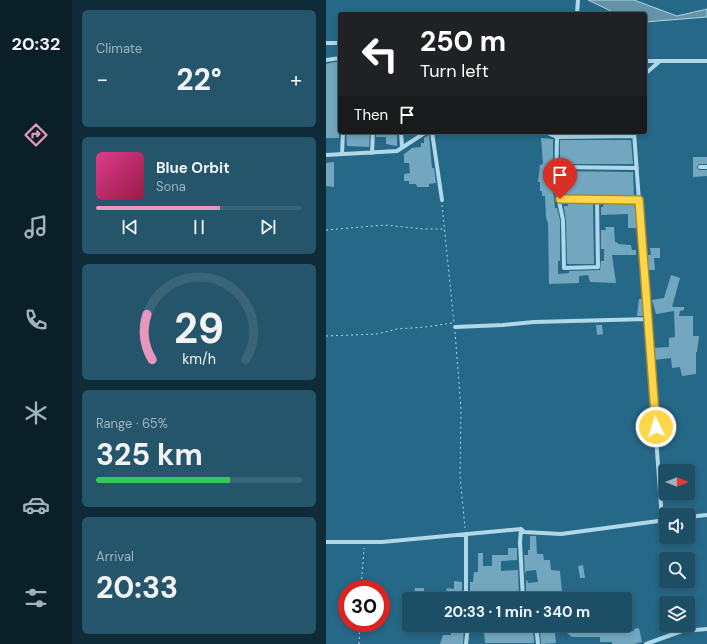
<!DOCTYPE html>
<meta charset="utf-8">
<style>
body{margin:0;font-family:"DM Sans",sans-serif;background:#25556b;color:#f1f3f6;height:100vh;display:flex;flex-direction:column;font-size:15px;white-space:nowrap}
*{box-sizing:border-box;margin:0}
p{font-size:13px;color:#a0b4bf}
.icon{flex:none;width:22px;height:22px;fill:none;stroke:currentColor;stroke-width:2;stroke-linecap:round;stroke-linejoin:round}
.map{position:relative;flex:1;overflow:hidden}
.details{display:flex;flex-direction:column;gap:10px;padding:10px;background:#0f2b38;width:254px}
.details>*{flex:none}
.guide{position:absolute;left:12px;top:12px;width:309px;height:122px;border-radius:4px;box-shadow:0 2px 6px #0003,0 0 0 1px #3a6579;background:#202124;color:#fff;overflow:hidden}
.needle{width:26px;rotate:90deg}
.tools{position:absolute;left:333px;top:464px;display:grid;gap:8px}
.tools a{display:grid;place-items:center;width:36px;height:36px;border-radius:4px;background:#1c4e65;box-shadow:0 2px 6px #0003,0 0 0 1px #3a6579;font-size:20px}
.speed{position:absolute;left:12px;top:580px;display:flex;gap:8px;font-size:20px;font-weight:700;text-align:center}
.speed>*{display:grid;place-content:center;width:52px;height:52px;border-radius:50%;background:#1c4e65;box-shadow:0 2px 6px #0003,0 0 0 1px #3a6579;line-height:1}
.speed .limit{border:6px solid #d22;background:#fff;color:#111}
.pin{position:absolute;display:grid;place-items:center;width:34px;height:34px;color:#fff;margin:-41px -17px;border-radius:50% 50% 50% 0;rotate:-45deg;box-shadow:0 0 4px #0007}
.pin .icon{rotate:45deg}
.me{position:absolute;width:44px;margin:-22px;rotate:356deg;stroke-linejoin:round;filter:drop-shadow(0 0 3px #0008)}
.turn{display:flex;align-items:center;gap:14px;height:84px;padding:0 16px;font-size:18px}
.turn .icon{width:52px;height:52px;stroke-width:2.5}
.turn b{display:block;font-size:28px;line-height:34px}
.then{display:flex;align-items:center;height:38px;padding:0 16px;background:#0003;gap:8px;font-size:15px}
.big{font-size:30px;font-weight:700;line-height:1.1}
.details .card{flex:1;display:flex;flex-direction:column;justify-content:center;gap:6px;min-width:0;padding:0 14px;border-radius:6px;background:#25556b}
.details .dial{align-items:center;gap:0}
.dial svg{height:104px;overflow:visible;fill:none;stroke:#3a6579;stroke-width:7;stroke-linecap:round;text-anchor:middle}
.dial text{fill:#f1f3f6;stroke:none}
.song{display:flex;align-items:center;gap:12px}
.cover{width:48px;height:48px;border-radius:6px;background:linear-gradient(135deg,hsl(330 70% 55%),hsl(340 70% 35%))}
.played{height:4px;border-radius:2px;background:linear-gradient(90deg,#e797bd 60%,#3a6579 60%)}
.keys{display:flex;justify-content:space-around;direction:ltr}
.heat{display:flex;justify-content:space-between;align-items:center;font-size:22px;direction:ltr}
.charge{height:6px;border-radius:3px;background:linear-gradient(90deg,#34c759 65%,#3a6579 0)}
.trip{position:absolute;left:76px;top:592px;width:230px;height:40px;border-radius:4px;background:#1c4e65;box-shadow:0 2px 6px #0003,0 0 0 1px #3a6579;font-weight:700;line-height:40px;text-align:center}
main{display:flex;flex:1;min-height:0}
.tabs{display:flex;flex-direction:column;width:72px;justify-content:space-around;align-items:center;background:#0b1f28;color:#a0b4bf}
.tabs .icon{width:28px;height:28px}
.tabs .on{color:#e797bd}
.tabs b{font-size:18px;color:#f1f3f6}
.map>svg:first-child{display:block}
.water{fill:#6793a8;stroke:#a5d5e9}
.building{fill:#72a7bf}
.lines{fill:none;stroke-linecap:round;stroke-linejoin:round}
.path{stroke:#b0d8e9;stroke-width:1;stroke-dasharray:2 3;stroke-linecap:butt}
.minor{stroke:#b0d8e9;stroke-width:4}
.route-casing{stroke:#a68a30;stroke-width:10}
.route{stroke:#ffd54a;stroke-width:7}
</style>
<main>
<nav class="tabs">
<b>20:32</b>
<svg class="icon on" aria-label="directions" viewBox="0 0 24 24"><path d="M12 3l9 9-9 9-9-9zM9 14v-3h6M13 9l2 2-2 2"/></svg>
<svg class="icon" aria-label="music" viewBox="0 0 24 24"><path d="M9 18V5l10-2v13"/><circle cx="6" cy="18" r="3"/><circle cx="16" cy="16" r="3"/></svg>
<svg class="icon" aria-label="phone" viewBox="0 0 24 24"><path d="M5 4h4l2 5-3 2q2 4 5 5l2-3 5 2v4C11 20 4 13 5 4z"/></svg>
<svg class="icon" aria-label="climate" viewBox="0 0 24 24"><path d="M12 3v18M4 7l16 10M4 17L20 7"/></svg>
<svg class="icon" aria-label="car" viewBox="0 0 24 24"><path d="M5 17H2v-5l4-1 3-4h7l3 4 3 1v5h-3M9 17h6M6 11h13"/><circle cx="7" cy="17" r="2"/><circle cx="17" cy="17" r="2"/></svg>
<svg class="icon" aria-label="filters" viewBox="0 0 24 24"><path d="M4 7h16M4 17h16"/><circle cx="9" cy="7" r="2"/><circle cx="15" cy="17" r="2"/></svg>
</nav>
<section class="details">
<div class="card"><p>Climate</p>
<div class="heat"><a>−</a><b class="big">22°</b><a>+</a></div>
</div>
<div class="card">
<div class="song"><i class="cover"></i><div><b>Blue Orbit</b><p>Sona</p></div></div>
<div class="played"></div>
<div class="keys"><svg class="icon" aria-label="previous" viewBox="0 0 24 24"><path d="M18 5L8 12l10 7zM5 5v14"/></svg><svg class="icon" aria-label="pause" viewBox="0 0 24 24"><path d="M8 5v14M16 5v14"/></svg><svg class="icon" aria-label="next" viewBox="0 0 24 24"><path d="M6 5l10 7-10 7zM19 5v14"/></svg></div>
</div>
<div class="card dial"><svg viewBox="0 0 100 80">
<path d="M14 69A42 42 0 1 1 86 69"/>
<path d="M14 69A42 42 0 0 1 10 34" stroke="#e797bd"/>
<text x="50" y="56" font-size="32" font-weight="700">29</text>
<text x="50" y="72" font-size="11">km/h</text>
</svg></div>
<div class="card"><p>Range · 65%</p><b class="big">325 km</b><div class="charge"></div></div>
<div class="card"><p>Arrival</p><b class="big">20:33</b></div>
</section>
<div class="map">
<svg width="381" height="644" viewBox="0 0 381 644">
<rect width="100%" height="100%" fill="#256887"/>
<path class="water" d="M262 0H308L351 16 381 9V17L319 22V14H291Z"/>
<path class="building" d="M8 62H14L13 138H0V64Z
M20 132H44L43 147 21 146Z
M50 132H71V146L60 144V137H50Z
M229 132H292V133H232Z
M103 135 106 168H108L110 183 103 184V187H91L90 184H83V181H78V174L84 173 83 163H78V154L86 148 95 147V143H98V138Z
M215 138 227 139V187L229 208H231L234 220V261H232V274L243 273V271L274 270 275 261H278V249H275V230H280L279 227H288L289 242 292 243V244L305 245 306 250H310V255H286L290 283 264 282 262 275 253 276V283L223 284 222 223 220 218 219 196H216V191H214V182H212L214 165 217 164Z
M234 140H305L307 164H234Z
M367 157H381V164H373L371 167 373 170H381V176L367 177Z
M8 162V187L0 186V163Z
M234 171 307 172 308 196 235 195Z
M242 203H267L268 264H241L240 220 238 208V206H242Z
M278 203 310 204V228H302V214L275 215V207H277Z
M324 248H334V258H328L329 270H322L320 255H325Z
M345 275 354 278 346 307H358V310L354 311 353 316H367V336H373L371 352H370V374L356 376 354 367 346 368 345 358 328 360 327 348 343 347V338L349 337 348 311 330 314 326 300 338 298Z
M313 299H317L318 316H311Z
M270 325H276L277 334 271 335Z
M204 536H210L211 554H217L218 560H224L225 570 234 571 236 593 246 592 248 594 249 599H200V580H201L202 583 212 582 210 570 200 571 199 575 198 555H202V550H204Z
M182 548H191V560L175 561V571L192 570 193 599H144V582H147L148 572H152V553H157V566H166V555H182Z
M257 565 259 578H254L252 566Z
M128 581 136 582V596L119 595 121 588 128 589Z
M89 588H98V598L88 597Z
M125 625H138L137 644H114L117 635H125Z
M154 625 168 626V627L179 625H207L208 643H159L158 632H155Z
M218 625H228L230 643 215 644 214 632 218 631Z
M261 625V632L308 631V629L313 628 316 642 308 644H286V642H274V637H246L232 626Z"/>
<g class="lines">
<path class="path" d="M116 205 128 323
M0 230 59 225 97 229H117
M129 332 135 409 134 476 139 528
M0 336 51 334 71 329 100 327 126 323
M35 589 38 548
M33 644 34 623"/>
<path class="minor" d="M251 14 252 0
M0 43H14
M0 60 14 58
M319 61H381
M319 74 334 61
M75 132 76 147
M106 132 116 200
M219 132 231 137 308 136
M308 132 336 520
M231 137 230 187 237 220 238 268 272 267 271 199
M46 153 47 132
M16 154 17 132
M0 155 71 151 100 132
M231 167 311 168
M374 167H381
M234 199 313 200
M129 327 177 325 208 322 322 319
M362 517 381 515
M195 529 194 543 197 599
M0 542H56L195 529 198 532 235 534 340 520
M140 599V534
M210 625 212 644
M140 644 142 625
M320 644 356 631 381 629"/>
</g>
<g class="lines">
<g class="route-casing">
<path id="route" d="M234 199 313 200 330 427"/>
</g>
<use href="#route" class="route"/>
</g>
</svg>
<div class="tools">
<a><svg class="needle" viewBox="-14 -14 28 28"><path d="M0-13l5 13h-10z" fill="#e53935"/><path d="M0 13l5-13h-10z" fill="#a0b4bf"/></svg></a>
<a><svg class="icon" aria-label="sound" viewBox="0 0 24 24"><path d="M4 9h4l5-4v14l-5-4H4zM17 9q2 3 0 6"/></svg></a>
<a><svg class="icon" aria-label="search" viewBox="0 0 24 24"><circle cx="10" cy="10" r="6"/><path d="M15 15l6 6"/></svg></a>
<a><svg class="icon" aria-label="layers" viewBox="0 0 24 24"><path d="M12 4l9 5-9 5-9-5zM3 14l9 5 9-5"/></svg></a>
</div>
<div class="speed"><div class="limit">30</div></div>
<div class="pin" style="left:234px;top:199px;background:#d93025"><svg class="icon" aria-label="arrive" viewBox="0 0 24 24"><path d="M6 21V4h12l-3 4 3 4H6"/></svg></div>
<svg class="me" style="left:330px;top:427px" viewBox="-20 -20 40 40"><circle r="17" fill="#ffd54a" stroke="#fff" stroke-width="3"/><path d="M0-11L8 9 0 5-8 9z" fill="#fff"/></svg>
<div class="trip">20:33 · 1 min · 340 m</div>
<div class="guide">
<div class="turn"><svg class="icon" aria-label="left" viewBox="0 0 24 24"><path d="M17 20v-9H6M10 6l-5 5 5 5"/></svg><div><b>250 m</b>Turn left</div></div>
<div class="then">Then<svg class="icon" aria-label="arrive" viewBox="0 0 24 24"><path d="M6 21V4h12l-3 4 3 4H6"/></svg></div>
</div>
</div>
</main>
